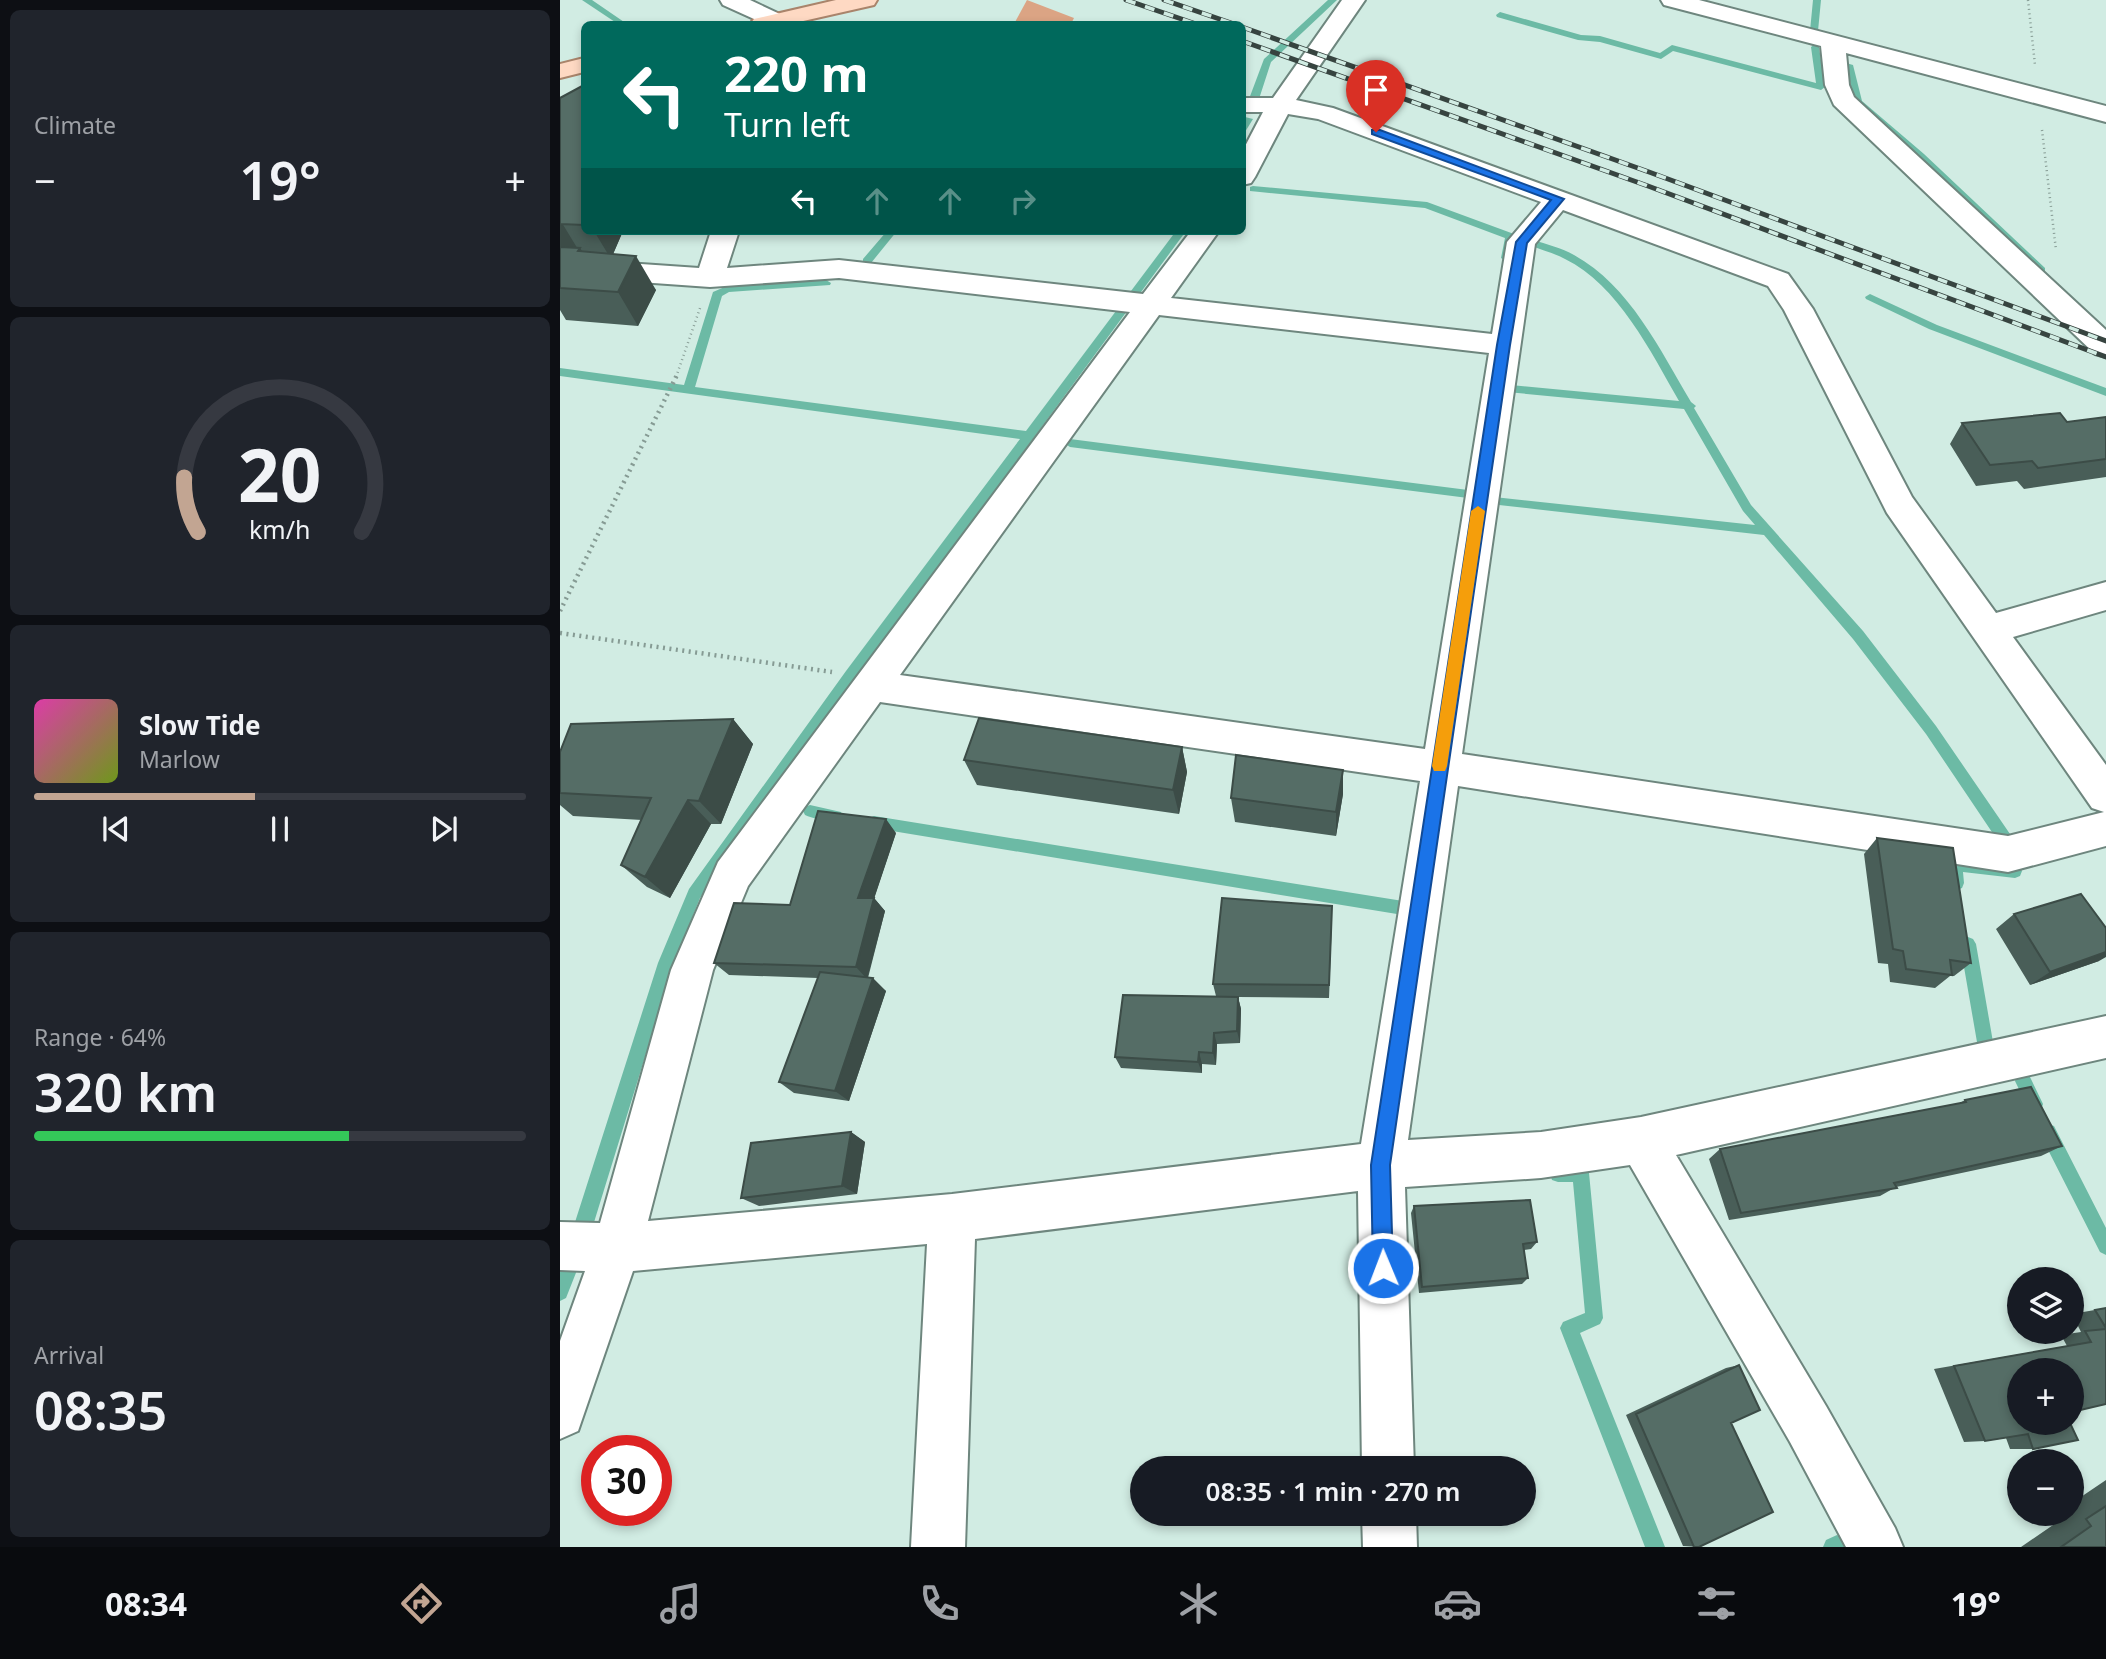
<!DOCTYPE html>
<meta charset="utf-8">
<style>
body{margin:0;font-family:"Noto Sans",sans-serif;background:#20242c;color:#f1f3f6;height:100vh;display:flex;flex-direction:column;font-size:26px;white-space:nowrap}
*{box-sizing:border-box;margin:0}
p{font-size:23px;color:#9ea1a6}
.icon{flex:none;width:38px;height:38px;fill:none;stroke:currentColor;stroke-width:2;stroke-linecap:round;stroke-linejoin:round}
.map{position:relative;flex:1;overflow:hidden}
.details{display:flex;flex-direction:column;gap:10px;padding:10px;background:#0d0f14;width:560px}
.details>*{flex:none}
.banner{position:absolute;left:21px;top:21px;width:665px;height:214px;border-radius:10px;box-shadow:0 4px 10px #0003;background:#00695c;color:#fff;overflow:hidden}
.controls{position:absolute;left:1447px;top:1267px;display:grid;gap:14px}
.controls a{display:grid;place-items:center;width:77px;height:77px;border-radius:50%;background:#171b24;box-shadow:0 4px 10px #0003;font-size:35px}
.speed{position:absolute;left:21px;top:1435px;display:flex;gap:14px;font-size:35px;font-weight:700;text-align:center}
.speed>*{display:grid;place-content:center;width:91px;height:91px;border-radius:50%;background:#171b24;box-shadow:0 4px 10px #0003;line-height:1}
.speed .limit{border:10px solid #d22;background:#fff;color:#111}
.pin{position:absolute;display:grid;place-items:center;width:60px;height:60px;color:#fff;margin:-72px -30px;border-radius:50% 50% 50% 0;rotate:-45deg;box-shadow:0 0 7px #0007}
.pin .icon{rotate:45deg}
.me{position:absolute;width:77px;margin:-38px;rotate:359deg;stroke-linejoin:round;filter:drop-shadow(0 0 5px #0008)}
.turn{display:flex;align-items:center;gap:24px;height:147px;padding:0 28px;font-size:32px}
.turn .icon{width:91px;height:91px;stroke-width:2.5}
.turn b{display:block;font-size:49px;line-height:60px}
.lanes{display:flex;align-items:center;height:66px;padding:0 28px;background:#0003;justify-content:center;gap:35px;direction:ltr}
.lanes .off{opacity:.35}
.big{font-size:52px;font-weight:600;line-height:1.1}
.details .tile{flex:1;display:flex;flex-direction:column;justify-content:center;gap:10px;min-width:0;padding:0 24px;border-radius:10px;background:#20242c}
.details .dial{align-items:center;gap:0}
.dial svg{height:182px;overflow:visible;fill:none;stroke:#363941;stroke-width:7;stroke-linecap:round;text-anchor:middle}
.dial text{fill:#f1f3f6;stroke:none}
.song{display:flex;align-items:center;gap:21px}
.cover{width:84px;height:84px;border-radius:10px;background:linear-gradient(135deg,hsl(320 70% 55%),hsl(80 70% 35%))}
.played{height:7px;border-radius:4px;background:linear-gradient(90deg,#c2a592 45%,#363941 45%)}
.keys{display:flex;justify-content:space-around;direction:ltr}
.heat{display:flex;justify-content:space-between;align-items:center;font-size:38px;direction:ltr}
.charge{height:10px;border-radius:5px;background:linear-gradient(90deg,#34c759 64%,#363941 0)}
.trip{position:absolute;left:570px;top:1456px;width:406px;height:70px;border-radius:35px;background:#171b24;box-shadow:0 4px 10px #0003;font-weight:600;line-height:70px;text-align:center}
.tab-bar{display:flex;height:112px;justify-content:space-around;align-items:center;background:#090b0e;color:#9ea1a6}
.tab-bar .icon{width:49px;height:49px}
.tab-bar .selected{color:#c2a592}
.tab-bar b{font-size:32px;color:#f1f3f6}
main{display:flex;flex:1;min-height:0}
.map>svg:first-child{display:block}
.green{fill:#dba484}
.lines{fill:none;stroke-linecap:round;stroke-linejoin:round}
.stream{fill:#6cbaa5;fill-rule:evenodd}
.minor-casing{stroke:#6e867e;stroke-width:4}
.major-casing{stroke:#a9846b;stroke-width:4}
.path-far1{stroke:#869b94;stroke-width:2.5;stroke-dasharray:1 3.5;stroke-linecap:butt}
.path{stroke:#869b94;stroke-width:4.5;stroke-dasharray:2 4.5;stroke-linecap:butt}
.minor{fill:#fff;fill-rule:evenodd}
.major{fill:#fed9c3;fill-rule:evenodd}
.rail-casing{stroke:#374440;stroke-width:5}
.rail{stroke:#d1ece3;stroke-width:3.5;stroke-dasharray:10;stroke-linecap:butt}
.wall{fill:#495e58}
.shaded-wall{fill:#3c4c47}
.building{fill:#556d66;stroke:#3c4c47;stroke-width:2}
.route{fill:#1a73e8;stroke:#114b97;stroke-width:2}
.slow{fill:#f59e0b}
</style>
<main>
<section class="details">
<div class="tile"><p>Climate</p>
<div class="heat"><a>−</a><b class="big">19°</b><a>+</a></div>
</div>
<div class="tile dial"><svg viewBox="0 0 100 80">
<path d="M14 69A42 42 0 1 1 86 69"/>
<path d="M14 69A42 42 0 0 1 8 45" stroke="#c2a592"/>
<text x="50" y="56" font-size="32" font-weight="700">20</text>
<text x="50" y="72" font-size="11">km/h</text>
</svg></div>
<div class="tile">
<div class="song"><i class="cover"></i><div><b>Slow Tide</b><p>Marlow</p></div></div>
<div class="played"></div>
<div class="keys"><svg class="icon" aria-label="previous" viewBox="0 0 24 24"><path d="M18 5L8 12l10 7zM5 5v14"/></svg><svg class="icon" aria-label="pause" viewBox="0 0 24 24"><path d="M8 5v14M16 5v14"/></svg><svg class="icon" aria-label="next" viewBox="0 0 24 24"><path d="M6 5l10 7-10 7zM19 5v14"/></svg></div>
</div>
<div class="tile"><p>Range · 64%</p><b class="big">320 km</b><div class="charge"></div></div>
<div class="tile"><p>Arrival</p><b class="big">08:35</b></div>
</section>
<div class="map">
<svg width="1546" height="1547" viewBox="0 0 1546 1547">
<rect width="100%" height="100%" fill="#d1ece3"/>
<path class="green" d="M467 0 514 18 511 24H454Z"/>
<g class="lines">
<path class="stream" d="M22 0H32L67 24H58Z
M768 0H777L711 62 699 99 691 101 689 99 704 59Z
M1253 0H1261L1258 31 1254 34 1250 31Z
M940 12 1021 35 1040 36 1100 53 1112 45 1256 83 1251 47 1255 44 1259 47 1265 87 1261 90 1113 51 1101 59 1040 42 1018 40 937 17 936 15Z
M1286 63 1293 65 1302 101 1364 154 1485 268V272H1477L1358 158 1295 104Z
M685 117 693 119 685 132 682 133Z
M693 186 867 202 954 234 951 258 946 261 941 258 945 238 865 208 690 191V187Z
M327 231H337L311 263H303V259Z
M616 231H626L296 679 140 898 114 963 27 1245 6 1298 0 1301V1269L98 963 129 889 286 671 460 439 0 376V368L124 385 153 292 167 286 266 280 271 283 270 285 169 292 162 296 135 387 466 431Z
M973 240C986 244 1002 248 1014 255 1070 286 1100 350 1131 402L1136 406 1134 408 1191 505 1303 631 1376 726 1450 834 1452 839 1450 844 1445 845 1440 844 1366 734 1293 639 1204 535 930 504 928 501 934 497 1195 525 1183 511 1124 409 947 392 945 389 951 385 1119 401C1091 352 1058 285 1005 259 994 253 981 250 969 245V241Z
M1310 294 1377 325 1546 388V396L1369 329 1306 299 1305 297Z
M510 439 908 490 914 494 908 498 510 447 504 443Z
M250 805 281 812 283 816 281 820C271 824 255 819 245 815L243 811 245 807Z
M314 816 843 901 848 903 850 908 848 913 843 915 314 828 309 826 307 822 309 818Z
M1394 858 1455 864 1460 866 1462 871 1460 876 1455 878 1403 872 1404 883 1402 888 1397 890 1392 888C1388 880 1385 868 1389 860Z
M1408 937 1413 939 1416 944 1433 1042 1431 1048 1425 1050 1419 1048 1417 1042 1400 944 1403 939Z
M1463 1073 1469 1075 1483 1104 1481 1110 1475 1112 1469 1110 1455 1081 1457 1075Z
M1488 1124 1494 1126 1546 1228V1255L1540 1252 1482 1138 1480 1132 1482 1126Z
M1021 1165 1027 1167 1029 1173 1043 1318 1040 1324 1020 1333 1105 1547H1085L1000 1328 1003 1322 1025 1313 1013 1182H998L992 1180 990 1174 992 1168 998 1166Z
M1277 1535 1284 1538 1286 1547H1263L1266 1540Z"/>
<g class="minor-casing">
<path id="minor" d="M160 0H190L224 16 228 21 225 24H205L163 5Z
M782 0H805L736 100 773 108 1228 274 1253 309 1352 497 1436 613 1546 582V610L1453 637 1546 765V846L1448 872 898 786 848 1140 981 1132 1081 1117 1546 1016V1058L1116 1155 1266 1406 1335 1528 1343 1547H1286L1230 1442 1070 1165 981 1178 845 1187 854 1468H802L798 1191 415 1239 405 1547H351L367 1244 73 1271 18 1431 0 1439V1341L25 1271 0 1270V1222L40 1223 111 970 158 862 570 312 279 278 150 287 23 278 0 281V263L23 260 139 268 151 231H179L167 268 279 260 583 294 631 231H659L611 298 932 334 947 242 981 202 758 119 728 114 695 177 691 183 682 185V152L703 112H682V98H713ZM1003 210 1208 286 1224 310 1327 513 1532 808 1544 812 1448 836 902 754 975 244ZM599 315 929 353 865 749 340 675ZM320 702 860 781 801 1144 392 1194 88 1221 153 970 188 886Z
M1101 0H1139L1546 106V122L1286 53 1289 85 1294 97 1546 330V357L1535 354 1274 105 1265 85 1261 46 1104 5Z
M802 1514H856L857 1547H803Z"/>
</g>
<g class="major-casing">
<path id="major" d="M276 0H317L314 5 230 24H190L194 19Z
M24 58V72L0 78V64Z"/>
</g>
<path class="path-far1" d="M1468 0 1475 65
M1482 130 1496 250
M116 377 140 308"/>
<path class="path" d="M0 611 117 375
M0 633 272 672"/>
<use href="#minor" class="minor"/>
<use href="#major" class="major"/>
<g class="rail-casing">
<path id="rail" d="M566 0 636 24
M604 0 674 24
M682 27 1089 172 1546 341
M682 41 1088 186 1546 357"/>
</g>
<use href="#rail" class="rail"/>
</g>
<path class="wall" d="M24 85V231H63L53 254 96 290 78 326 6 320 0 310V98Z
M1546 417V477L1464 489 1457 481 1416 486 1390 444 1402 423 1507 422Z
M173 719 193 744 161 824H151L110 898 87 887 61 865 82 820 13 816 0 805V752Z
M622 747 627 772 619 814 417 785 404 760Z
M783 770V794L776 836 675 822 671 798Z
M336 833 314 898 325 911 308 978 326 991 289 1101 234 1093 219 1082 258 978 169 975 154 963 230 905Z
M1317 838 1411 963 1394 976H1390L1375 988 1330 982 1328 964 1318 963 1304 854Z
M1454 914 1539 961 1470 985 1436 929Z
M772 920 769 998 678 997 681 1009 680 1043 657 1044 656 1065 642 1064V1073L561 1068 555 1057 656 996 653 984Z
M1405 1100 1502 1146 1481 1156 1336 1187 1320 1196 1169 1220 1149 1159 1160 1149 1398 1104Z
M291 1132 305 1142 297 1194 199 1206 181 1198Z
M854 1206 977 1242 971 1249 964 1250 968 1278 962 1284 859 1293 851 1213Z
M1546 1308V1404L1460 1370 1510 1423 1473 1449H1450L1446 1438 1425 1441 1404 1442 1374 1369 1507 1346 1501 1335 1521 1332 1512 1314Z
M1179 1365 1171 1423 1139 1547 1123 1546 1066 1415 1166 1368Z
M1546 1480V1547H1461L1496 1523 1491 1516 1495 1514H1512V1503Z"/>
<path class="shaded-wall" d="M2 223 19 251 20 248 41 282 0 262V224Z
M34 231H63L51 259Z
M76 256 96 290 78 326 58 292Z
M173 719 193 744 161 824 139 801Z
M622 747 627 772 619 814 613 790Z
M783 770V794L776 836V812Z
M128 800 151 824 110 898 85 877Z
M326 819 336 833 310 911 298 898Z
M314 898 325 911 307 979 296 967Z
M1546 952V957L1539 961 1470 985 1490 972Z
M313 978 326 991 289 1101 275 1091Z
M678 997 681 1009 680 1043 677 1031Z
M654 1033 657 1044 656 1065 653 1053Z
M639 1052 642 1064V1073L638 1062Z
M291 1132 305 1142 297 1194 282 1186Z"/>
<path class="building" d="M24 85V225L0 224V98Z
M0 247 20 248 18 251 76 256 58 292 0 288Z
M1500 413 1507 422 1546 417V459L1478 468 1472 461 1430 465 1402 423Z
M419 718 622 747 613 790 404 760Z
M173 719 139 801 128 800 85 877 61 865 91 798 0 793V752L11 724Z
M676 755 783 770 776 812 671 798Z
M258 811 326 819 298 898H314L296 967 154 963 174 903 230 905Z
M1317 838 1393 848 1411 963 1390 960 1392 975 1346 969 1343 951 1333 949Z
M1521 894 1546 928V952L1490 972 1454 914Z
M662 898 772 906 769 985 653 984Z
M260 972 313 978 275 1091 219 1082Z
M563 995 678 997 677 1031 654 1033 653 1053 639 1052 638 1062 555 1057Z
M1471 1087 1502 1146 1334 1183 1337 1188 1181 1213 1160 1149 1406 1102 1405 1100Z
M291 1132 282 1186 181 1198 191 1143Z
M970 1200 977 1242 963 1244 968 1278 862 1287 854 1206Z
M1546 1308V1328L1535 1310Z
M1546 1329V1404L1512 1412V1370H1460V1423H1510L1518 1440 1473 1449 1468 1434 1425 1441 1394 1366 1531 1342 1525 1331Z
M1179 1365 1200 1410 1171 1423 1213 1512 1139 1547H1134L1076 1414Z
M1546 1506V1547H1501L1531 1526 1526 1519Z"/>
<path class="route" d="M812 130H820L1004 199 967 243 950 345 830 1165 833 1268 830 1275 823 1278 816 1275 813 1268 811 1165 937 345 956 242 991 200 812 134Z"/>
<path class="slow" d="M918 506 925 511 887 766 885 771H874L872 766 911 511Z"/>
</svg>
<div class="controls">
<a><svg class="icon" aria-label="layers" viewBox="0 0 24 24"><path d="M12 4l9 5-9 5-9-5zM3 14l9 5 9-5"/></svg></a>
<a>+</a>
<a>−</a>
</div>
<div class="speed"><div class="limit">30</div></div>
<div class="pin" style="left:816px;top:132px;background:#d93025"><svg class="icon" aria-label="arrive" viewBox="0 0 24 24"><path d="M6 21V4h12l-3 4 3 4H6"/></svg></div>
<svg class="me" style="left:823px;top:1268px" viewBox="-20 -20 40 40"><circle r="17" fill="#1a73e8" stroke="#fff" stroke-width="3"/><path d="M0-11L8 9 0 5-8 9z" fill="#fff"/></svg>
<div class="trip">08:35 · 1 min · 270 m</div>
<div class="banner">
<div class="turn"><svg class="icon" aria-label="left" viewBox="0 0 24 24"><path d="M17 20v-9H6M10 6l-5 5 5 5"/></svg><div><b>220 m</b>Turn left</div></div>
<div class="lanes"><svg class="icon" aria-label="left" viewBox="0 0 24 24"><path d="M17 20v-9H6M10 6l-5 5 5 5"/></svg><svg class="icon off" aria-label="ahead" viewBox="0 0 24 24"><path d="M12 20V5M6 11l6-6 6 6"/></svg><svg class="icon off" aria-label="ahead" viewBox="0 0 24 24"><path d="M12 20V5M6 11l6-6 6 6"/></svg><svg class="icon off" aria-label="right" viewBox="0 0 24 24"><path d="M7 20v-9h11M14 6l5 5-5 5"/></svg></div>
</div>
</div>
</main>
<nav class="tab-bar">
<b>08:34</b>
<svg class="icon selected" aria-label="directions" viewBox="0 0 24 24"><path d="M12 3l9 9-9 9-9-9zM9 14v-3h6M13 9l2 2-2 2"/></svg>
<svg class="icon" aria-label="music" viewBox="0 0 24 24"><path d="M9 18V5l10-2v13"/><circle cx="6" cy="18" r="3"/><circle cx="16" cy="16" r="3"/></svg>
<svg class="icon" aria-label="phone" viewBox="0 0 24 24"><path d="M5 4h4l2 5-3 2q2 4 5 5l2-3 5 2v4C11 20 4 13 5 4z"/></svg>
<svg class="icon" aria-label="climate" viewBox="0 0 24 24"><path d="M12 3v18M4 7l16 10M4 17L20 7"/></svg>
<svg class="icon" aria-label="car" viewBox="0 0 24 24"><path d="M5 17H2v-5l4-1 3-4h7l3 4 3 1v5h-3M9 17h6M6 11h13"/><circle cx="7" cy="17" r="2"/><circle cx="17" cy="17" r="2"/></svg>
<svg class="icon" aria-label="filters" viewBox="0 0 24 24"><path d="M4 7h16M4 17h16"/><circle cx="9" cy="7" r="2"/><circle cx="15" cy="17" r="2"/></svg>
<b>19°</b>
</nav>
